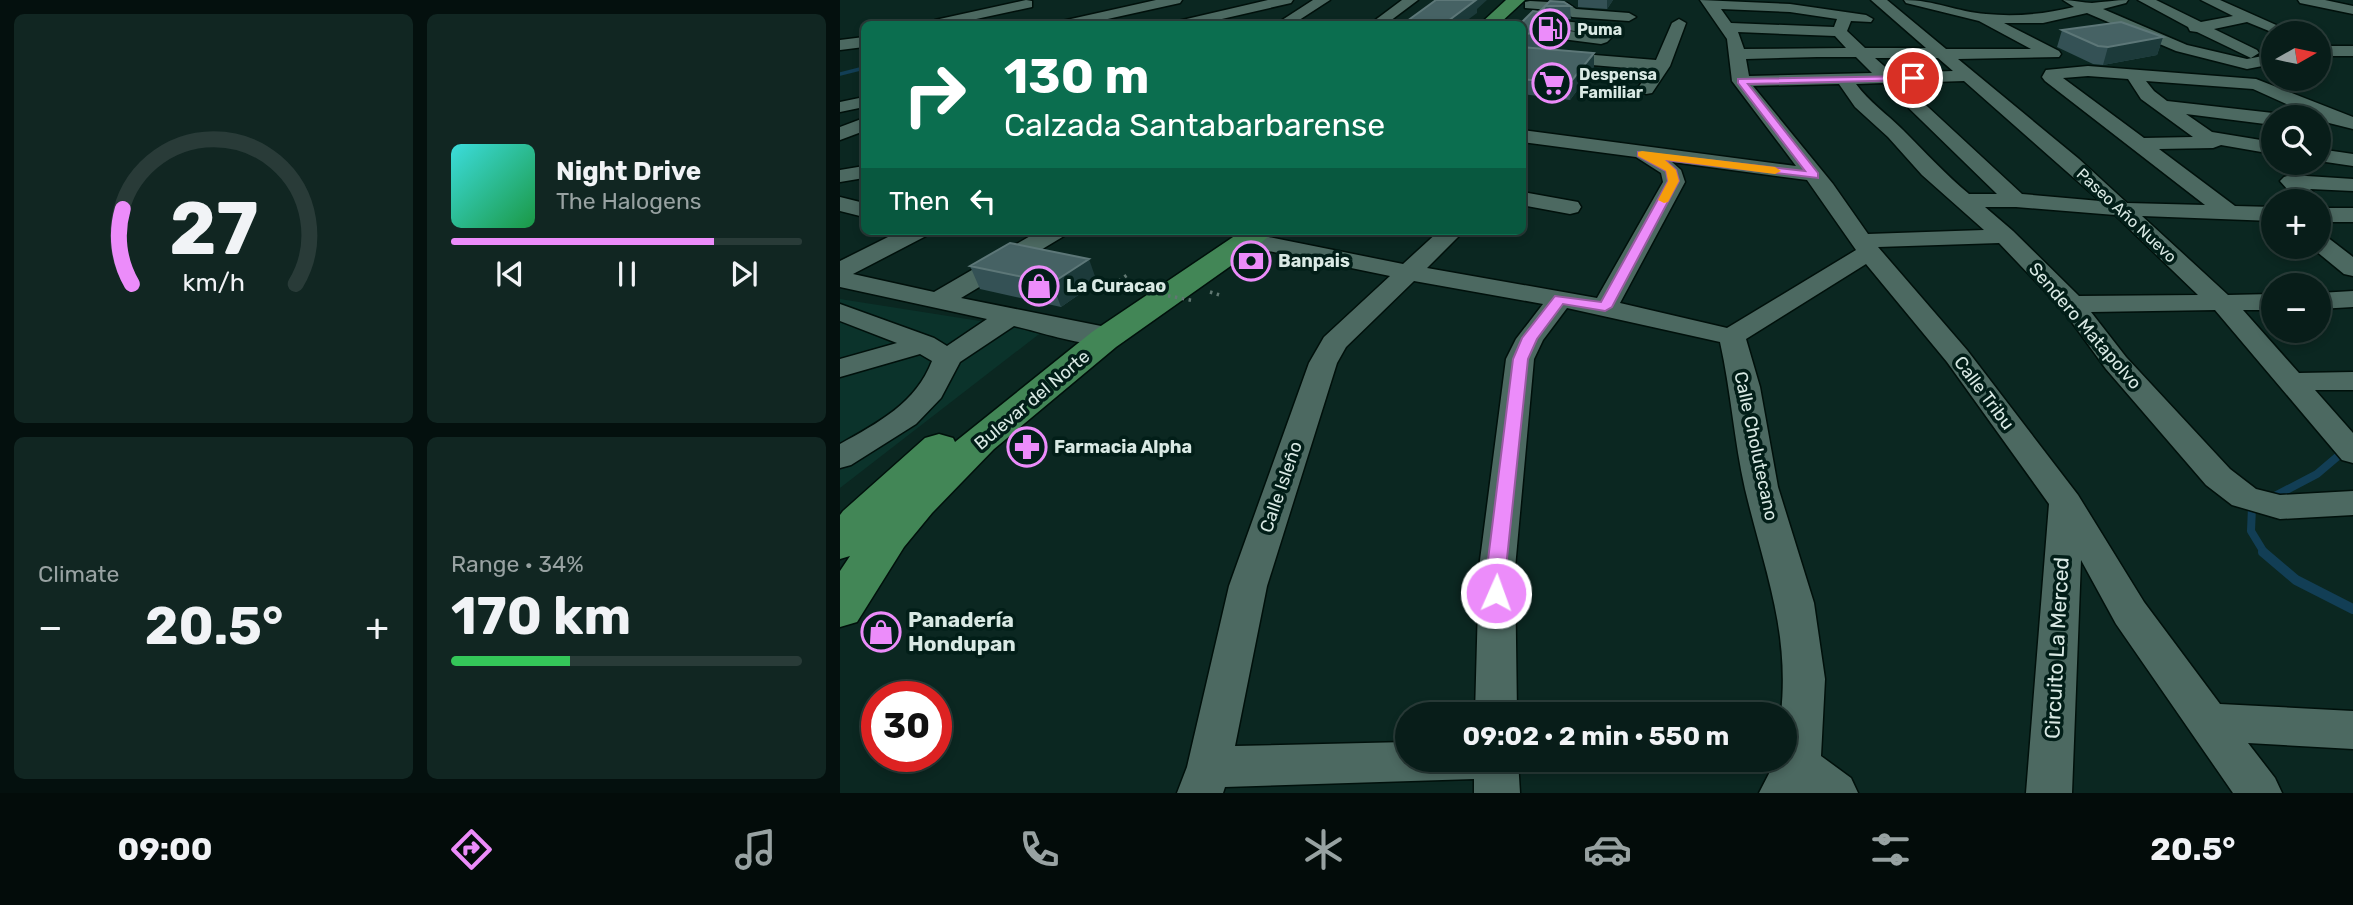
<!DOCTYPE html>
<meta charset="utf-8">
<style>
body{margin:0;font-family:Rubik,sans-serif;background:#112622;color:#f1f3f6;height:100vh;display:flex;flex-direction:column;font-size:26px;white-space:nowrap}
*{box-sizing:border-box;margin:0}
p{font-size:23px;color:#98a2a2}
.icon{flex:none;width:38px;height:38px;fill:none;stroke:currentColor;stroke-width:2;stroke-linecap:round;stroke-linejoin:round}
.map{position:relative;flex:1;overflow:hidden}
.drawer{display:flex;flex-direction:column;gap:14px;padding:14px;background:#04100e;width:840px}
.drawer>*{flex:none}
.top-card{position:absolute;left:21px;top:21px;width:665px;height:214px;border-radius:10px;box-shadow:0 4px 10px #0003,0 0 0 2px #293b38;background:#0b6e4f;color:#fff;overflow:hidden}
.needle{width:46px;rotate:81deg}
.controls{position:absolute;left:1421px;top:21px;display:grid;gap:14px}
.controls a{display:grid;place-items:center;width:70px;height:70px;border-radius:50%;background:#081d19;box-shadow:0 4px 10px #0003,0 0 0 2px #293b38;font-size:35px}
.speed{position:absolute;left:21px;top:681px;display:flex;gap:14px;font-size:35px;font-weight:700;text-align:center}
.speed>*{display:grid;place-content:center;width:91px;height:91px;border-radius:50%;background:#081d19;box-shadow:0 4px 10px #0003,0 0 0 2px #293b38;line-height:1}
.speed .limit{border:10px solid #d22;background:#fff;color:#111}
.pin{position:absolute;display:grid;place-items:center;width:60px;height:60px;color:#fff;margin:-30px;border:4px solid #fff;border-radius:50%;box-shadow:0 2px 7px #0007}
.me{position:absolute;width:77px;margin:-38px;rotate:2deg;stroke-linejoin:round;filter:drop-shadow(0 0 5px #0008)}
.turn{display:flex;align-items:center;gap:24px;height:147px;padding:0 28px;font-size:32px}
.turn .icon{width:91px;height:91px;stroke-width:2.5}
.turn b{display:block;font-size:49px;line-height:60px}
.then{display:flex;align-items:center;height:66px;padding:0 28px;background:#0003;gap:14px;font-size:26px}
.big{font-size:52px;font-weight:700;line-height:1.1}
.drawer .widget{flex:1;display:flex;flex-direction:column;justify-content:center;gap:10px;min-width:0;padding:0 24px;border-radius:10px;background:#112622}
.drawer .dial{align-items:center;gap:0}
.dial svg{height:182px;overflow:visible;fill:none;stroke:#293b38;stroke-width:7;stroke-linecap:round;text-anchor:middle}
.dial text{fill:#f1f3f6;stroke:none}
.song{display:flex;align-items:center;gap:21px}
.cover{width:84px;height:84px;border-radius:10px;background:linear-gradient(135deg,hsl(180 70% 55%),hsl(140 70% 35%))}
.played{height:7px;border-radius:4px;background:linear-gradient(90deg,#ec8cfa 75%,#293b38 75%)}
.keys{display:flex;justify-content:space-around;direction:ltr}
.heat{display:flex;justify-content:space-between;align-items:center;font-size:38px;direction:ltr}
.charge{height:10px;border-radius:5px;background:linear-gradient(90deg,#34c759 34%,#293b38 0)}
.drawer .tiles{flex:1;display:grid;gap:14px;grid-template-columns:repeat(2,1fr)}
.trip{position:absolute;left:555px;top:702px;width:402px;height:70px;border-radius:35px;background:#081d19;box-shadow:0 4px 10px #0003,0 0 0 2px #293b38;font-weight:700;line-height:70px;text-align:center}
.tabs{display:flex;height:112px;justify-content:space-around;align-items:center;background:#030c0a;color:#98a2a2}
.tabs .icon{width:49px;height:49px}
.tabs .active{color:#ec8cfa}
.tabs b{font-size:32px;color:#f1f3f6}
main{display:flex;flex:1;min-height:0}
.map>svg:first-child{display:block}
.built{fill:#0b332b}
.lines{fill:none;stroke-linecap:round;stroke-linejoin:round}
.stream-far2{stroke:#123e55;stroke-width:3.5}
.stream-far1{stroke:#123e55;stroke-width:8}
.stream{stroke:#123e55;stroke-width:10}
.minor-casing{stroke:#00100b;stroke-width:3}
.major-casing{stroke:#00100b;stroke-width:3}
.path{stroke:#607771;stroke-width:3.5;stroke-dasharray:2.5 4.5;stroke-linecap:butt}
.minor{fill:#4c6961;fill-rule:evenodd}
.major{fill:#428656;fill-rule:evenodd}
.path-bridge{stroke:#607771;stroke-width:3.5;stroke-dasharray:2.5 4.5;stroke-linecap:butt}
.wall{fill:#345155}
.shaded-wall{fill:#1c3a3a}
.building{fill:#466264;stroke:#5d7778;stroke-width:2}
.route{fill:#ec8cfa;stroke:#995ba2;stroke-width:2}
.slow{fill:#f59e0b}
.labels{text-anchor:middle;stroke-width:7;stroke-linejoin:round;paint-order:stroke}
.far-poi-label{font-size:16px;font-weight:bold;fill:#d9e9e4;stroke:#021e18;text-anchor:start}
.far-street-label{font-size:16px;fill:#d9e9e4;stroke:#021e18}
.poi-label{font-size:18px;font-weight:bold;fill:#d9e9e4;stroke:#021e18;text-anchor:start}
.street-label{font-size:18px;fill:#d9e9e4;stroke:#021e18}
.near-poi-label{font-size:21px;font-weight:bold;fill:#d9e9e4;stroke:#021e18;text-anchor:start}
.near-street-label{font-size:21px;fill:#d9e9e4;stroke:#021e18}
</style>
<main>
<section class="drawer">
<div class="tiles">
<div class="widget dial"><svg viewBox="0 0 100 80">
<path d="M14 69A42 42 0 1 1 86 69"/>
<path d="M14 69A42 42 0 0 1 10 36" stroke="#ec8cfa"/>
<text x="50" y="56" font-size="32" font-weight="700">27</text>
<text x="50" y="72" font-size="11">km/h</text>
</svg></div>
<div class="widget">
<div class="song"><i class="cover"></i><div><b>Night Drive</b><p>The Halogens</p></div></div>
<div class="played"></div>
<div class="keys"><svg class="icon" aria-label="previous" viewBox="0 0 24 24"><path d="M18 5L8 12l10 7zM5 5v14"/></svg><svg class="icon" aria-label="pause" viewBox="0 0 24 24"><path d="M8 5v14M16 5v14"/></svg><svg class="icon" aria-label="next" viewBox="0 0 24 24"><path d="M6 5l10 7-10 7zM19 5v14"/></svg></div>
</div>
<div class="widget"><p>Climate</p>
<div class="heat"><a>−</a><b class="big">20.5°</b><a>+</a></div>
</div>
<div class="widget"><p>Range · 34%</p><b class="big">170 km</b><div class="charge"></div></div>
</div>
</section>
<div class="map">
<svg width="1513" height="793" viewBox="0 0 1513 793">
<rect width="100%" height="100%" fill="#0b2721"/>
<path class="built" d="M0 299 203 331 0 488Z"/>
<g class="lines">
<path class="stream-far2" d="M0 74 24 68"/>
<path class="stream-far1" d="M1431 498 1477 474 1504 451 1513 447
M1417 504 1412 507 1411 531 1425 554"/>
<path class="stream" d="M1423 552 1456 580 1513 609"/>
<g class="minor-casing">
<path id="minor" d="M186 0 192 1V7L113 24H88L95 20Z
M316 0H342L340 3 245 24H220L222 21Z
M428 0H453L451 3 360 24H336L338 21Z
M473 0H490L453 24H436Z
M562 0H578L546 24H530Z
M860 0 950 4 1026 15 1033 19 1031 22 1011 21 1007 31 1025 48H1086L1031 0H1047L1106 49H1191L1139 21 1066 3 1064 0C1095 0 1117 12 1146 14 1176 17 1205 14 1234 7L1223 0C1233 0 1244 3 1252 3 1264 2 1276 0 1288 0L1286 3 1263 9 1347 45 1407 59 1433 54V64L1407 69 1336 51 1247 13 1203 23H1164L1219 51 1221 54 1219 57 1118 59 1239 159 1287 203 1365 205 1205 81 1202 77 1206 70 1248 66 1416 79 1513 117V129L1489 123 1413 89 1306 81 1314 91 1327 101 1433 113 1441 117H1433V125L1346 114 1372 132 1433 142V154L1381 145 1373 148 1319 149 1395 206 1433 207V221L1302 216 1388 295 1433 294V310H1403L1459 373 1513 372V390H1475L1513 433V463L1502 460 1375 310 1251 312 1286 357 1390 469 1416 489 1440 495 1513 491V515L1440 519 1392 505 1366 485 1266 369 1223 310 1159 243 1038 247 1127 350 1238 495 1304 602 1380 704 1513 711V749L1408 743 1435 778 1442 793H1393L1276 624 1241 560 1232 793H1186L1209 504 1107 362 1026 264 906 339 920 387 938 487 974 603 985 679 981 756 1011 778 1018 793H919L936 760H945V714H941C950 630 924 569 905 489 894 441 891 391 880 342L727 308 703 340 694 359 675 568 677 714H635L639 568 666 359 676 339 703 304 574 281 506 347 497 363 427 586 395 746 567 742V760H678L680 793H634V779L385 787 383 793H337L347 767 389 586 469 363 484 337 550 276 409 247 401 245 397 240 401 235 409 233 563 264 599 231H624L587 268 757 298 823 182 821 173 796 157 682 142V130L956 166 892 81 887 39ZM881 9 950 12 997 19 994 27 891 23ZM898 32 995 36 1006 48 904 49ZM977 57H1016L1032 73 909 76 906 59ZM1035 58H1098L1113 71 1052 73ZM1248 76 1288 79 1301 99 1353 137 1304 138 1223 78ZM1124 81 1260 201 1182 194 1062 83ZM1043 83 1157 194H1129C1105 174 1085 152 1063 130 1047 114 1029 102 1016 84ZM999 84 1015 107 1048 137 1082 175 1144 230 1028 234 993 184 913 86ZM832 162 967 180 1016 250 887 328 780 303 845 182 841 170ZM1145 207H1176L1275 215 1358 295 1239 296 1173 231Z
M1298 0H1316L1361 22 1393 16 1361 0H1380L1454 33H1434L1407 22 1374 29 1417 50 1419 53 1411 58 1357 32 1350 31 1348 27Z
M1458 0H1485L1513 6V14L1460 3Z
M690 1 727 3 736 9 789 13 796 17 789 21 732 17 723 11 685 8V2Z
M839 19 846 23 830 66 812 93 806 94 797 89 811 70 682 59V49L816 60 832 23Z
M713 20 770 26 778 31 767 42 761 44 699 36 696 33 699 30 704 28 754 34 708 27 706 24 708 21Z
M24 37V47L0 50V40Z
M1479 46H1513V56H1479Z
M24 97V107L0 112V102Z
M24 118V131L0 140V127Z
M1479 149 1513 154V166L1479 161Z
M24 166V178L0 182V170Z
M1451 175 1513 179V191L1470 189 1481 201 1479 204V201H1458L1440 181 1444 177Z
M682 192 738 202 741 207 738 212 730 214 682 205Z
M0 197 24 203V217L0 211Z
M1479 208H1513V222H1479Z
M60 231H90L86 236 13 274 94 292 199 231H228L224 236 121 298 281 330 285 336 281 342C248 350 206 333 174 326L120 362 101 398 76 424 11 465 0 468V444C38 423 76 403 92 361L80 354 0 377V359L57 343 0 321V304L94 338 107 346 147 319 0 287V261Z
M1479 235 1487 237 1513 257V276L1504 274 1471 247H1479Z
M1513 291V307L1479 309V293Z"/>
</g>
<g class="major-casing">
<path id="major" d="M666 0H685L659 24H640Z
M402 231H435L409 253 276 347 154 449 92 513 64 547 17 622 0 627V571L10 556 0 559V515L3 511 85 438 99 434 113 438 115 442 252 332Z"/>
</g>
<path class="path" d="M273 285 290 273
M370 292 383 296"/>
<use href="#minor" class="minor"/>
<use href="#major" class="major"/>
<path class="path-bridge" d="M273 285 355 301"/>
</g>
<path class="wall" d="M738 0H773L767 9 738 7Z
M710 1 730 6 731 19 706 20 704 25 718 41 711 49 754 53V68L730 100 682 94V24Z
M1222 30 1323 37 1317 55 1263 65 1253 64 1217 47Z
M130 266 257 282 221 307 140 289Z"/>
<path class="shaded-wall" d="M632 0H647L637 9V13L622 24H604Z
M767 0H773L767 9Z
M705 6 706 20 704 25 694 31V17Z
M717 27 718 41 711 49 710 35Z
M1323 37 1317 55 1263 65 1268 47Z
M754 53V68L730 100 729 84Z
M249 259 257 282 221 307 212 283Z"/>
<path class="building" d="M596 0H636L604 24H563Z
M710 1 724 2 730 6H705L703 12 694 17V21L698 25 717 27 710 35 682 33V24H680L693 11 699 12Z
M1281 22 1323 37 1268 47 1258 46 1222 30Z
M682 47 754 53 729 84 682 79Z
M170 243 249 259 212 283 130 266Z"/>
<path class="route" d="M1076 76V79L1073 80 908 84 978 173V178L825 160 836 170 839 181 772 307 765 311 723 304 697 339 688 359 666 568V593L664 598 656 600 649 598 646 593 647 568 673 359 682 338 715 296 761 302 828 181 826 171 798 156V152L965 171 898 83V79Z"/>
<path class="slow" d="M802 151 935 167 941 171 935 174 825 160 836 170 839 181 828 202 824 203 818 200 828 181 826 171 798 156V152Z"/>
<defs>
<g id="fuel-ring" transform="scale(2.0125)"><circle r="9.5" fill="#021e18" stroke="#ec8cfa" stroke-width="1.5"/><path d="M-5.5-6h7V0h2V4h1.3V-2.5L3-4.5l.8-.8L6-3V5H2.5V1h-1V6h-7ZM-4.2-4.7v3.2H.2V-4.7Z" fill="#ec8cfa"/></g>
<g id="supermarket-ring" transform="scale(2.0125)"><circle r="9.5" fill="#021e18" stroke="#ec8cfa" stroke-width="1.5"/><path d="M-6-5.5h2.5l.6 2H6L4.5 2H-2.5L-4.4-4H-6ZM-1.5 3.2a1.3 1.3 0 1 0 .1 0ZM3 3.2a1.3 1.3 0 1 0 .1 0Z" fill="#ec8cfa"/></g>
<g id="bank-ring" transform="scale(2.0125)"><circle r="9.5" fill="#021e18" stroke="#ec8cfa" stroke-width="1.5"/><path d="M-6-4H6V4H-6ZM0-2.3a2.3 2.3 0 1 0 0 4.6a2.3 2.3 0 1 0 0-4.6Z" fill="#ec8cfa"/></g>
<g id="shop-ring" transform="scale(2.0125)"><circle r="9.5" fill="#021e18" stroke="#ec8cfa" stroke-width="1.5"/><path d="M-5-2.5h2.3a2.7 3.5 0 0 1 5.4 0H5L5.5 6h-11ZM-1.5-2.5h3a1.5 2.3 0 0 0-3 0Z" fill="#ec8cfa"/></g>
<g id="pharmacy-ring" transform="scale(2.0125)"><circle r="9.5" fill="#021e18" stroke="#ec8cfa" stroke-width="1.5"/><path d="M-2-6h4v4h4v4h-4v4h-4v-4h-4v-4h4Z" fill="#ec8cfa"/></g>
</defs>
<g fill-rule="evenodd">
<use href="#fuel-ring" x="710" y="29"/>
<use href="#supermarket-ring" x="712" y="83"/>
<use href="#bank-ring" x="411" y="261"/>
<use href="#shop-ring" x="199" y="286"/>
<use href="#pharmacy-ring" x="187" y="447"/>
<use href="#shop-ring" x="41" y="632"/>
</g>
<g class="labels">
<g class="far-poi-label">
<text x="737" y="35">Puma</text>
<text x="739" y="80">Despensa<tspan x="739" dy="18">Familiar</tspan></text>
</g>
<g class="far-street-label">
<text transform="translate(1287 215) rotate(43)" y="6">Paseo Año Nuevo</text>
</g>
<g class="poi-label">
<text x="438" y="267">Banpais</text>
<text x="226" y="292">La Curacao</text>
<text x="214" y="453">Farmacia Alpha</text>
</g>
<g class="street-label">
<text transform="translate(1245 326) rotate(49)" y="6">Sendero Matapolvo</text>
<text transform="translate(1144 393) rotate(53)" y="6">Calle Tribu</text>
<text transform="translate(192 400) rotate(-40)" y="6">Bulevar del Norte</text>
<text transform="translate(916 446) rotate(78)" y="6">Calle Cholutecano</text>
<text transform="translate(441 487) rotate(-71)" y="6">Calle Isleño</text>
</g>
<g class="near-poi-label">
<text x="68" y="627">Panadería<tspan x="68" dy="24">Hondupan</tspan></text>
</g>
<g class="near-street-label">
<text transform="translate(1217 648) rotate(-87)" y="7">Circuito La Merced</text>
</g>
</g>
</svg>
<div class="controls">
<a><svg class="needle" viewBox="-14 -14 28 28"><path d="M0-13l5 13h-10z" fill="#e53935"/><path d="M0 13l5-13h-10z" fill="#98a2a2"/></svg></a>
<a><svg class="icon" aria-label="search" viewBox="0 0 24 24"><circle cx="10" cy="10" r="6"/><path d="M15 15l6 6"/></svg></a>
<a>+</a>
<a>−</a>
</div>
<div class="speed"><div class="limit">30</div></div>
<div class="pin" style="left:1073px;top:78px;background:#d93025"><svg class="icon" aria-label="arrive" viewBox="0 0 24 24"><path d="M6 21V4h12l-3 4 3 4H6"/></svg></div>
<svg class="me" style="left:656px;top:593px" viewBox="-20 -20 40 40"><circle r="17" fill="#ec8cfa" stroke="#fff" stroke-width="3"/><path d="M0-11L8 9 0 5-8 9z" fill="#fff"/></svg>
<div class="trip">09:02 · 2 min · 550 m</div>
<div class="top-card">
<div class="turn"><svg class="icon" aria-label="right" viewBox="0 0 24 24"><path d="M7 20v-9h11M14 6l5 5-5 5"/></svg><div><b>130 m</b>Calzada Santabarbarense</div></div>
<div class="then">Then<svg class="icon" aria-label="left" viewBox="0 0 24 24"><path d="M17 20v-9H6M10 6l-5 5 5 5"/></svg></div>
</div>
</div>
</main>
<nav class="tabs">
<b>09:00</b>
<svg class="icon active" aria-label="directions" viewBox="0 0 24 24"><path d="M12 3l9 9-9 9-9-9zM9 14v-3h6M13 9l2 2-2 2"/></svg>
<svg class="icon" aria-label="music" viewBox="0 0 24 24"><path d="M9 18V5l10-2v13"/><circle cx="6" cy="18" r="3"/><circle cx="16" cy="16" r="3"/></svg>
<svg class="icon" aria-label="phone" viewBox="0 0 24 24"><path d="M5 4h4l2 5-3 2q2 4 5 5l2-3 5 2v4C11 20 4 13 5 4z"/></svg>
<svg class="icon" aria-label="climate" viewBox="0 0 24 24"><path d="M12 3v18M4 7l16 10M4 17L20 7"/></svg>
<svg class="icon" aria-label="car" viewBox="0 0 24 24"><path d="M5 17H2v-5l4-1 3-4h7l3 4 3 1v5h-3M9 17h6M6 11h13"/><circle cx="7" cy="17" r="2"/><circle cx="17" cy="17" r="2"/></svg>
<svg class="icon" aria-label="filters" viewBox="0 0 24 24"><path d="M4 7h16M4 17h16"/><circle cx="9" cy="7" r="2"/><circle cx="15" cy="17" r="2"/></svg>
<b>20.5°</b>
</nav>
